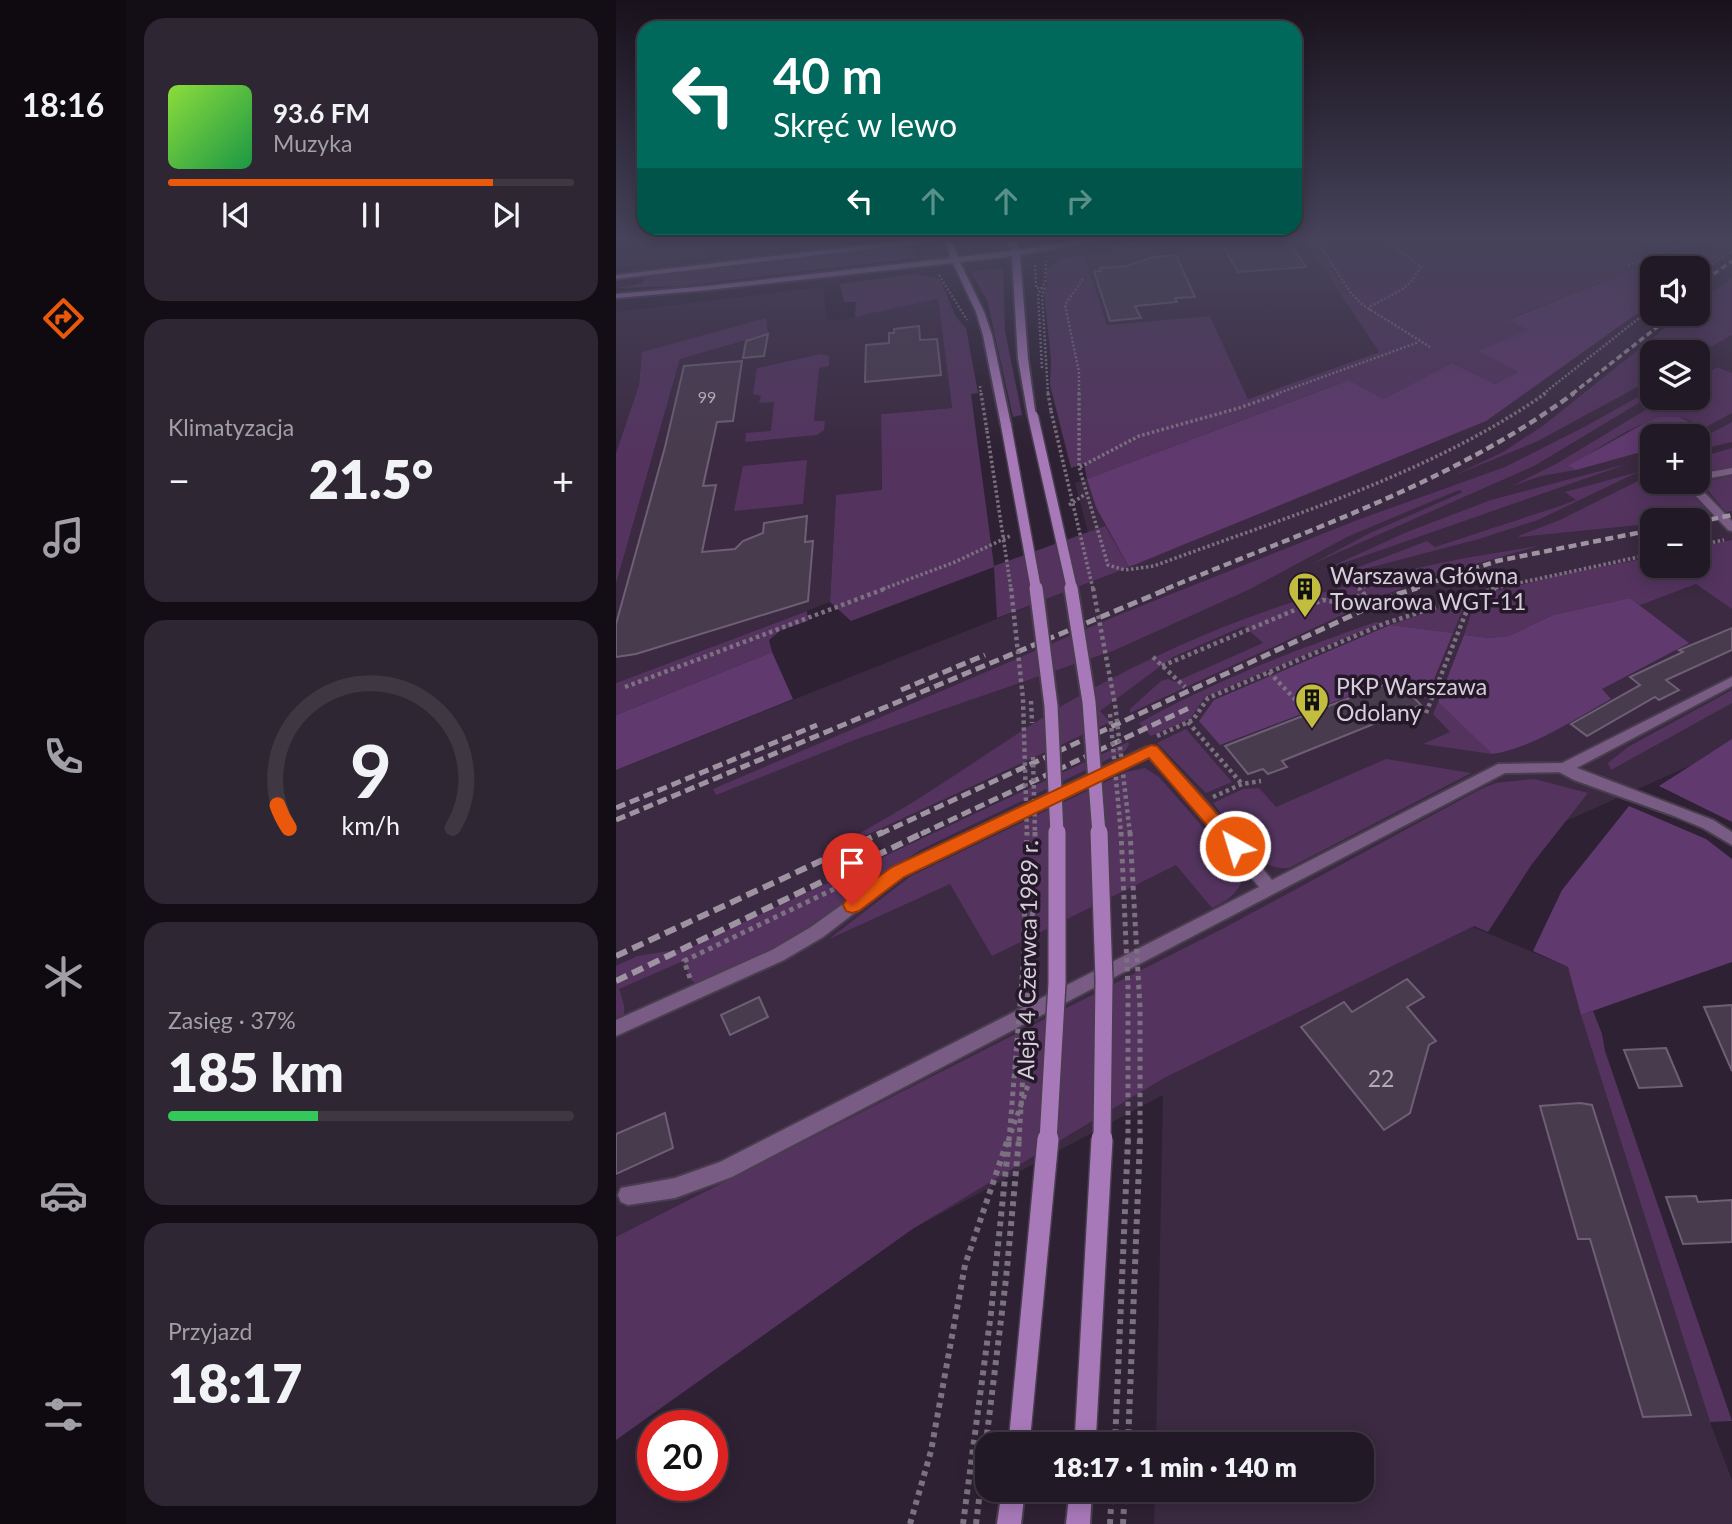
<!DOCTYPE html>
<html lang="pl">
<meta charset="utf-8">
<style>
body{margin:0;font-family:Lato,sans-serif;background:#2e2632;color:#f1f3f6;height:100vh;display:flex;flex-direction:column;font-size:26px;white-space:nowrap}
*{box-sizing:border-box;margin:0}
p{font-size:23px;color:#a2a0a7}
.icon{flex:none;width:38px;height:38px;fill:none;stroke:currentColor;stroke-width:2;stroke-linecap:round;stroke-linejoin:round}
.map{position:relative;flex:1;overflow:hidden}
.drawer{display:flex;flex-direction:column;gap:18px;padding:18px;background:#130e15;width:490px}
.drawer>*{flex:none}
.guide{position:absolute;left:21px;top:21px;width:665px;height:214px;border-radius:21px;box-shadow:0 4px 18px #0003,0 0 0 2px #3f3843;background:#00695c;color:#fff;overflow:hidden}
.controls{position:absolute;left:1024px;top:256px;display:grid;gap:14px}
.controls a{display:grid;place-items:center;width:70px;height:70px;border-radius:14px;background:#221926;box-shadow:0 4px 18px #0003,0 0 0 2px #3f3843;font-size:35px}
.speed{position:absolute;left:21px;top:1410px;display:flex;gap:14px;font-size:35px;font-weight:700;text-align:center}
.speed>*{display:grid;place-content:center;width:91px;height:91px;border-radius:50%;background:#221926;box-shadow:0 4px 18px #0003,0 0 0 2px #3f3843;line-height:1}
.speed .limit{border:10px solid #d22;background:#fff;color:#111}
.pin{position:absolute;display:grid;place-items:center;width:60px;height:60px;color:#fff;margin:-72px -30px;border-radius:50% 50% 50% 0;rotate:-45deg;box-shadow:0 0 7px #0007}
.pin .icon{rotate:45deg}
.me{position:absolute;width:77px;margin:-38px;rotate:321deg;stroke-linejoin:round;filter:drop-shadow(0 0 5px #0008)}
.turn{display:flex;align-items:center;gap:24px;height:147px;padding:0 21px;font-size:32px}
.turn .icon{width:91px;height:91px;stroke-width:2.5}
.turn b{display:block;font-size:49px;line-height:60px}
.lanes{display:flex;align-items:center;height:66px;padding:0 21px;background:#0003;justify-content:center;gap:35px;direction:ltr}
.lanes .off{opacity:.35}
.big{font-size:52px;font-weight:800;line-height:1.1}
.drawer .card{flex:1;display:flex;flex-direction:column;justify-content:center;gap:10px;min-width:0;padding:0 24px;border-radius:21px;background:#2e2632}
.drawer .dial{align-items:center;gap:0}
.dial svg{height:182px;overflow:visible;fill:none;stroke:#3f3843;stroke-width:7;stroke-linecap:round;text-anchor:middle}
.dial text{fill:#f1f3f6;stroke:none}
.song{display:flex;align-items:center;gap:21px}
.cover{width:84px;height:84px;border-radius:10px;background:linear-gradient(135deg,hsl(90 70% 55%),hsl(140 70% 35%))}
.played{height:7px;border-radius:4px;background:linear-gradient(90deg,#ea580c 80%,#3f3843 80%)}
.keys{display:flex;justify-content:space-around;direction:ltr}
.heat{display:flex;justify-content:space-between;align-items:center;font-size:38px;direction:ltr}
.charge{height:10px;border-radius:5px;background:linear-gradient(90deg,#34c759 37%,#3f3843 0)}
.trip{position:absolute;left:359px;top:1432px;width:399px;height:70px;border-radius:21px;background:#221926;box-shadow:0 4px 18px #0003,0 0 0 2px #3f3843;font-weight:800;line-height:70px;text-align:center}
main{display:flex;flex:1;min-height:0}
.menu{display:flex;flex-direction:column;width:126px;justify-content:space-around;align-items:center;background:#0e0a0f;color:#a2a0a7}
.menu .icon{width:49px;height:49px}
.menu .selected{color:#ea580c}
.menu b{font-size:32px;color:#f1f3f6}
.map>svg:first-child{display:block}
.built{fill:#3b2a41;fill-rule:evenodd}
.green{fill:#54345f}
.forest{fill:#60396e}
.building{fill:#493b4e;stroke:#6e5f74;stroke-width:2}
.lines{fill:none;stroke-linecap:round;stroke-linejoin:round}
.lane-casing{stroke:#493d4e;stroke-width:4}
.street-casing{stroke:#493d4e;stroke-width:4}
.secondary-casing{stroke:#493d4e;stroke-width:4}
.path-far4{stroke:#7c7180;stroke-width:2.5;stroke-dasharray:2 2;stroke-linecap:butt}
.path-far3{stroke:#7c7180;stroke-width:3.5;stroke-dasharray:2.5 2.5;stroke-linecap:butt}
.path-far2{stroke:#7c7180;stroke-width:4.5;stroke-dasharray:3.5 3.5;stroke-linecap:butt}
.path-far1{stroke:#7c7180;stroke-width:5;stroke-dasharray:4.5 4.5;stroke-linecap:butt}
.path{stroke:#7c7180;stroke-width:6;stroke-dasharray:5 5;stroke-linecap:butt}
.lane{fill:#795c84;fill-rule:evenodd}
.street{fill:#795c84;fill-rule:evenodd}
.secondary{fill:#a879b9;fill-rule:evenodd}
.rail-far3{stroke:#9d93a1;stroke-width:3.5;stroke-dasharray:6 3.5;stroke-linecap:butt}
.rail-far2{stroke:#9d93a1;stroke-width:4.5;stroke-dasharray:8 4.5;stroke-linecap:butt}
.rail-far1{stroke:#9d93a1;stroke-width:5;stroke-dasharray:10 5;stroke-linecap:butt}
.rail{stroke:#9d93a1;stroke-width:6;stroke-dasharray:12 6;stroke-linecap:butt}
.secondary-bridge-far3-casing{stroke:#493d4e;stroke-width:13;stroke-linecap:butt}
.secondary-bridge-far2-casing{stroke:#493d4e;stroke-width:17;stroke-linecap:butt}
.secondary-bridge-far1-casing{stroke:#493d4e;stroke-width:20;stroke-linecap:butt}
.secondary-bridge-casing{stroke:#493d4e;stroke-width:24;stroke-linecap:butt}
.path-bridge-far3{stroke:#7c7180;stroke-width:3.5;stroke-dasharray:2.5 2.5;stroke-linecap:butt}
.path-bridge-far2{stroke:#7c7180;stroke-width:4.5;stroke-dasharray:3.5 3.5;stroke-linecap:butt}
.path-bridge-far1{stroke:#7c7180;stroke-width:5;stroke-dasharray:4.5 4.5;stroke-linecap:butt}
.path-bridge{stroke:#7c7180;stroke-width:6;stroke-dasharray:5 5;stroke-linecap:butt}
.secondary-bridge-far3{stroke:#a879b9;stroke-width:10}
.secondary-bridge-far2{stroke:#a879b9;stroke-width:13}
.secondary-bridge-far1{stroke:#a879b9;stroke-width:17}
.secondary-bridge{stroke:#a879b9;stroke-width:21}
.route{fill:#ea580c;stroke:#983908;stroke-width:2}
.labels{text-anchor:middle;stroke-width:7;stroke-linejoin:round;paint-order:stroke}
.far-number-label{font-size:16px;fill:#b3a9b7}
.poi-label{font-size:23px;fill:#d6ceda;stroke:#241829;text-anchor:start}
.street-label{font-size:23px;fill:#d6ceda;stroke:#241829}
.near-number-label{font-size:23px;fill:#b3a9b7}
</style>
<main>
<nav class="menu">
<b>18:16</b>
<svg class="icon selected" aria-label="directions" viewBox="0 0 24 24"><path d="M12 3l9 9-9 9-9-9zM9 14v-3h6M13 9l2 2-2 2"/></svg>
<svg class="icon" aria-label="music" viewBox="0 0 24 24"><path d="M9 18V5l10-2v13"/><circle cx="6" cy="18" r="3"/><circle cx="16" cy="16" r="3"/></svg>
<svg class="icon" aria-label="phone" viewBox="0 0 24 24"><path d="M5 4h4l2 5-3 2q2 4 5 5l2-3 5 2v4C11 20 4 13 5 4z"/></svg>
<svg class="icon" aria-label="climate" viewBox="0 0 24 24"><path d="M12 3v18M4 7l16 10M4 17L20 7"/></svg>
<svg class="icon" aria-label="car" viewBox="0 0 24 24"><path d="M5 17H2v-5l4-1 3-4h7l3 4 3 1v5h-3M9 17h6M6 11h13"/><circle cx="7" cy="17" r="2"/><circle cx="17" cy="17" r="2"/></svg>
<svg class="icon" aria-label="filters" viewBox="0 0 24 24"><path d="M4 7h16M4 17h16"/><circle cx="9" cy="7" r="2"/><circle cx="15" cy="17" r="2"/></svg>
</nav>
<section class="drawer">
<div class="card">
<div class="song"><i class="cover"></i><div><b>93.6 FM</b><p>Muzyka</p></div></div>
<div class="played"></div>
<div class="keys"><svg class="icon" aria-label="previous" viewBox="0 0 24 24"><path d="M18 5L8 12l10 7zM5 5v14"/></svg><svg class="icon" aria-label="pause" viewBox="0 0 24 24"><path d="M8 5v14M16 5v14"/></svg><svg class="icon" aria-label="next" viewBox="0 0 24 24"><path d="M6 5l10 7-10 7zM19 5v14"/></svg></div>
</div>
<div class="card"><p>Klimatyzacja</p>
<div class="heat"><a>−</a><b class="big">21.5°</b><a>+</a></div>
</div>
<div class="card dial"><svg viewBox="0 0 100 80">
<path d="M14 69A42 42 0 1 1 86 69"/>
<path d="M14 69A42 42 0 0 1 9 59" stroke="#ea580c"/>
<text x="50" y="56" font-size="32" font-weight="700">9</text>
<text x="50" y="72" font-size="11">km/h</text>
</svg></div>
<div class="card"><p>Zasięg · 37%</p><b class="big">185 km</b><div class="charge"></div></div>
<div class="card"><p>Przyjazd</p><b class="big">18:17</b></div>
</section>
<div class="map">
<svg width="1116" height="1524" viewBox="0 0 1116 1524">
<rect width="100%" height="100%" fill="#2e2133"/>
<path class="built" d="M0 238H89V258L0 268Z
M131 238H270L133 253Z
M552 238H687L763 352 632 399 594 316 491 325 468 255Z
M1094 238H1116V747L941 825 857 927 952 967 1094 1422 1116 1480V1524H538L539 1489H746V1444H540L547 1095 298 1228 0 1348V770L484 578 459 483 733 380 862 351ZM1036 268H1082V313H1036ZM1036 352H1082V397H1036ZM1036 436H1082V481H1036ZM1036 520H1082V565H1036Z
M207 287 211 320H226L322 299 336 408 265 414 266 491 220 496 214 602 0 683V584L64 359 152 335 26 352 23 385 0 453V312Z"/>
<path class="green" d="M687 238H1045L1049 241 1059 238H1094L893 319 915 330 863 351 904 372 877 384 836 363 767 399 733 380 471 479 468 464 455 468 434 385 435 360 428 292 431 289V269L434 268V266L448 258 468 255 491 325 594 316 632 399 763 352Z
M298 245 300 258 65 286 0 288 27 283 28 277Z
M387 268 389 331 406 415 397 417 371 300 355 272Z
M301 274 324 279 340 317 350 328 362 393 355 394 378 566 489 526 513 567 381 618 378 567 235 621 214 602 220 495 266 490 265 414 336 408 322 299 239 317 240 302H228L224 284Z
M1116 278V335L1082 354V352H1036V379L922 441 837 476 887 452 928 425 1068 313H1082V302Z
M150 318 152 334 64 359 0 584V453L23 385 26 352Z
M205 354 213 356V366L203 368 198 421H209L208 430 201 435 129 442 130 433 155 431 158 402 143 403 145 396 137 394 141 368Z
M1101 367 1116 373V413L1088 428C1080 424 1071 418 1062 417 1029 413 981 450 953 467L960 470 925 476 896 486 940 464 1051 397H1082V379Z
M1036 389V395L918 466 696 564 754 533 847 492 843 490 733 536 632 590 499 650 241 739 100 795 97 789 505 614 744 519 889 467 970 426Z
M1116 422V442L1082 450V440Z
M1116 448V468L1082 471V458Z
M191 460 187 504 118 511 127 466Z
M1011 464 705 571 791 532 875 500Z
M1022 472 922 520 863 539 714 578 811 541 819 547 944 506 960 500 949 492Z
M1036 474V481H1064L1095 515 1064 520H1036V523L1022 525 904 537 902 536 944 520Z
M1116 476V511L1110 512 1090 488 1096 480Z
M1116 540V609L1080 584 1024 605 1014 598 937 615 893 636 874 638 848 635 861 596 947 574 1036 557V565H1082V547Z
M923 546 834 571 771 594 514 713V709L545 681 552 679 559 682 647 643 628 626 557 657 484 711 494 722 197 860C228 842 259 825 289 807 348 771 403 730 463 696 612 613 756 570 923 546Z
M851 599 837 633 774 625Z
M191 611 192 621 165 630 153 640 156 652 0 715V683Z
M760 622 765 623 589 697 574 719 535 736 523 723C599 681 678 650 760 622Z
M1116 690V703L995 770 992 763 1012 747Z
M822 702 876 754 807 744 834 732 817 714Z
M570 729 616 782 590 793 541 743Z
M512 742 513 745 509 751 304 850 169 943 142 958 81 984 75 980 67 961 3 989C7 1003 14 1013 0 1023V966L21 956 73 948Z
M770 759 855 773 673 868C637 871 617 828 597 803L627 789 643 788 660 807Z
M529 768 543 777 620 865 625 883C619 896 608 902 596 908L560 865 376 956 334 884 213 939 295 876 510 772Z
M918 779 972 793 916 864 872 932 858 926 548 1078 298 1228 0 1440V1237L610 927 863 790 880 783Z
M977 1011 986 1034 989 1051 1116 1421 1094 1422 965 1015Z"/>
<path class="forest" d="M1094 238H1116V248L1082 270V268H1036V303L870 421 513 567 480 507 471 479 733 380 767 399 836 363 878 384 903 372 862 351 914 330 892 320Z
M1044 417H1063L1087 428 1071 436H1036V449L960 470 952 466 1029 423Z
M1014 598 1073 643 986 689 995 699C957 720 919 747 876 754L822 702 848 635 874 638 893 636 937 615Z
M774 625 837 633 810 699 786 676 604 745 583 721 598 700Z
M156 652 177 699 0 770V715Z
M1116 739V822L1043 786Z
M1013 806 1090 839 1116 859V962L965 1015 952 967 917 951 946 890Z"/>
<path class="building" d="M602 238H671L690 267 622 272Z
M560 255 579 297 559 298 561 302 519 306 525 318 494 321 478 271H485L484 268 510 266 538 257Z
M303 326 304 340 321 339 325 375 249 382 250 345 273 343V333H278V329Z
M152 334 148 356 127 358 130 341Z
M126 361 117 421 101 422 87 486 100 485 86 552 119 549 127 541 147 533 148 523 191 516 189 542 197 541 192 601 20 654 0 657V624L49 447 68 366Z
M1116 628V650L1050 680 1063 690 1043 700 1039 697 971 736 955 724 1024 685 1014 677 1067 652 1063 650Z
M780 680 805 705 666 761 671 767 652 774 647 769 632 774 609 746Z
M791 979 808 997 791 1007 820 1041 813 1045 794 1113 768 1130 685 1027 728 1002 736 1012Z
M143 997 152 1017 114 1035 105 1015Z
M1116 1005V1071L1088 1007Z
M1050 1048 1066 1086 1023 1088 1008 1050Z
M964 1103 976 1105 1075 1415 1027 1417 974 1239H962L924 1106Z
M49 1113 57 1148 0 1174V1134Z
M1080 1196 1082 1202 1116 1200V1242L1067 1244 1050 1197Z"/>
<g class="lines">
<g class="lane-casing">
<path id="lane" d="M1116 468V474L1089 479 1085 484 1088 492 1116 521V531L1112 530 1079 495 1075 484 1076 481H1082V474Z
M1116 677V686L953 772 889 773 116 1177 59 1198 12 1205 5 1202 2 1195 5 1188 59 1178 104 1162 643 887 578 807 533 757 287 876 207 937 168 960 0 1036V1020L156 950 195 927 277 868 530 747H540L588 799 656 880 882 764 946 763Z"/>
</g>
<g class="street-casing">
<path id="street" d="M948 763 1097 820 1116 832V845L1087 828 1058 816 958 780 943 772 941 768 943 764Z"/>
</g>
<g class="secondary-casing">
<path id="secondary" d="M309 238H335L342 257 395 251 390 238H398L403 250 477 238H493L404 255 412 359 420 418 412 416 402 359 396 256 344 262 368 312 376 335 395 425 390 428 385 425 367 335 360 312 337 263 92 290 0 298V294L92 286 335 258 328 240 0 279V275Z
M386 1489H409L405 1524H381Z
M454 1489H476L474 1524H450Z"/>
</g>
<path class="path-far4" d="M699 238 735 293 747 305 814 347
M498 248 543 238
M419 265 420 288H429L426 294 432 394
M1012 265 1084 238
M1082 273 1116 251
M323 275 351 320
M754 311 755 306 785 290 795 282 805 267 767 238
M426 368 422 294 429 282 430 261
M364 386 365 394
M463 394V372L449 305 467 279
M660 394 803 342
M927 394 1036 308"/>
<path class="path-far3" d="M365 393 371 431
M432 393 435 411
M463 393V467L492 565 509 570 538 566C672 516 811 476 930 393
M464 467 523 436 623 408 665 393
M453 505 471 493
M1082 545 1108 540
M267 589 339 562 396 535
M743 589 766 578 769 581 765 583
M875 589 1036 554"/>
<path class="path-far2" d="M687 608 707 600 724 603 748 594 743 588
M537 657 569 687
M546 666 686 607
M653 672 692 713
M9 687 271 588
M810 713 857 595
M572 722 626 784
M541 736 577 720 592 698 770 623 881 588
M597 797 626 784 645 781"/>
<path class="path-far1" d="M74 978 68 961 239 879
M392 1141 415 1077"/>
<path class="path" d="M294 1524 315 1451 349 1265 392 1139
M494 1524 496 1489
M507 1524 509 1489"/>
<use href="#lane" class="lane"/>
<use href="#street" class="street"/>
<use href="#secondary" class="secondary"/>
<path class="rail-far3" d="M1082 285 1116 261
M956 394 1059 313"/>
<path class="rail-far2" d="M1082 522 1116 515
M550 589C689 531 836 483 958 393
M796 589 881 561 1036 530"/>
<path class="rail-far1" d="M285 690 369 655
M0 808 201 725
M0 820 554 588
M264 834 782 594 801 588
M305 834 573 708"/>
<path class="rail" d="M0 956 267 832
M0 981 309 832"/>
<g class="secondary-bridge-far3-casing">
<path id="secondary-bridge-far3" d="M417 416 456 589
M390 425 420 589"/>
</g>
<g class="secondary-bridge-far2-casing">
<path id="secondary-bridge-far2" d="M420 588 435 706 441 834
M455 588 473 702 483 834"/>
</g>
<g class="secondary-bridge-far1-casing">
<path id="secondary-bridge-far1" d="M483 832 488 980 486 1141
M432 1141 441 983V832"/>
</g>
<g class="secondary-bridge-casing">
<path id="secondary-bridge" d="M403 1444 432 1139
M469 1444 486 1139"/>
</g>
<path class="path-bridge-far3" d="M435 411 477 589
M371 431 395 589"/>
<path class="path-bridge-far2" d="M395 588 407 699 411 834
M477 588 499 704 514 834
M415 701 416 723
M494 714 505 834
M417 757 419 834"/>
<path class="path-bridge-far1" d="M419 832V853
M505 832 512 988V1141
M514 832 524 1008V1141
M393 1141 407 966 411 832
M403 1141 419 869"/>
<path class="path-bridge" d="M499 1444 512 1139
M512 1444 524 1139
M347 1524 375 1313 393 1139
M360 1524 390 1279 403 1139"/>
<use href="#secondary-bridge-far3" class="secondary-bridge-far3"/>
<use href="#secondary-bridge-far2" class="secondary-bridge-far2"/>
<use href="#secondary-bridge-far1" class="secondary-bridge-far1"/>
<use href="#secondary-bridge" class="secondary-bridge"/>
</g>
<linearGradient id="sky" x2="0" y2="1"><stop stop-color="#19121c"/><stop offset="0.53" stop-color="#46435b"/><stop offset="1" stop-color="#46435b" stop-opacity="0"/></linearGradient>
<rect width="1116" height="451" fill="url(#sky)"/>
<path class="route" d="M535 745 541 746 625 841 627 846 625 851H613L533 758 288 877 243 911 236 913 230 911 227 905 230 900 276 867Z"/>
<defs>
<g id="building-pin" transform="scale(1.75)"><path d="M0 17L-7.5 6A9.5 9.5 0 1 1 7.5 6Z" fill="#c3bd3f" stroke="#241829"/><path d="M-4-6H4V6H1V3H-1V6H-4ZM-2.5-4.3h1.7v1.8h-1.7ZM.8-4.3h1.7v1.8H.8ZM-2.5-1h1.7V.8h-1.7ZM.8-1h1.7V.8H.8Z" fill="#111"/></g>
</defs>
<g fill-rule="evenodd">
<use href="#building-pin" x="689" y="589"/>
<use href="#building-pin" x="696" y="700"/>
</g>
<g class="labels">
<g class="far-number-label">
<text x="91" y="403">99</text>
</g>
<g class="poi-label">
<text x="714" y="584">Warszawa Główna<tspan x="714" dy="26">Towarowa WGT-11</tspan></text>
<text x="720" y="695">PKP Warszawa<tspan x="720" dy="26">Odolany</tspan></text>
</g>
<g class="street-label">
<text transform="translate(412 960) rotate(-89)" y="8">Aleja 4 Czerwca 1989 r.</text>
</g>
<g class="near-number-label">
<text x="765" y="1087">22</text>
</g>
</g>
</svg>
<div class="controls">
<a><svg class="icon" aria-label="sound" viewBox="0 0 24 24"><path d="M4 9h4l5-4v14l-5-4H4zM17 9q2 3 0 6"/></svg></a>
<a><svg class="icon" aria-label="layers" viewBox="0 0 24 24"><path d="M12 4l9 5-9 5-9-5zM3 14l9 5 9-5"/></svg></a>
<a>+</a>
<a>−</a>
</div>
<div class="speed"><div class="limit">20</div></div>
<div class="pin" style="left:236px;top:905px;background:#d93025"><svg class="icon" aria-label="arrive" viewBox="0 0 24 24"><path d="M6 21V4h12l-3 4 3 4H6"/></svg></div>
<svg class="me" style="left:619px;top:846px" viewBox="-20 -20 40 40"><circle r="17" fill="#ea580c" stroke="#fff" stroke-width="3"/><path d="M0-11L8 9 0 5-8 9z" fill="#fff"/></svg>
<div class="trip">18:17 · 1 min · 140 m</div>
<div class="guide">
<div class="turn"><svg class="icon" aria-label="left" viewBox="0 0 24 24"><path d="M17 20v-9H6M10 6l-5 5 5 5"/></svg><div><b>40 m</b>Skręć w lewo</div></div>
<div class="lanes"><svg class="icon" aria-label="left" viewBox="0 0 24 24"><path d="M17 20v-9H6M10 6l-5 5 5 5"/></svg><svg class="icon off" aria-label="ahead" viewBox="0 0 24 24"><path d="M12 20V5M6 11l6-6 6 6"/></svg><svg class="icon off" aria-label="ahead" viewBox="0 0 24 24"><path d="M12 20V5M6 11l6-6 6 6"/></svg><svg class="icon off" aria-label="right" viewBox="0 0 24 24"><path d="M7 20v-9h11M14 6l5 5-5 5"/></svg></div>
</div>
</div>
</main>
